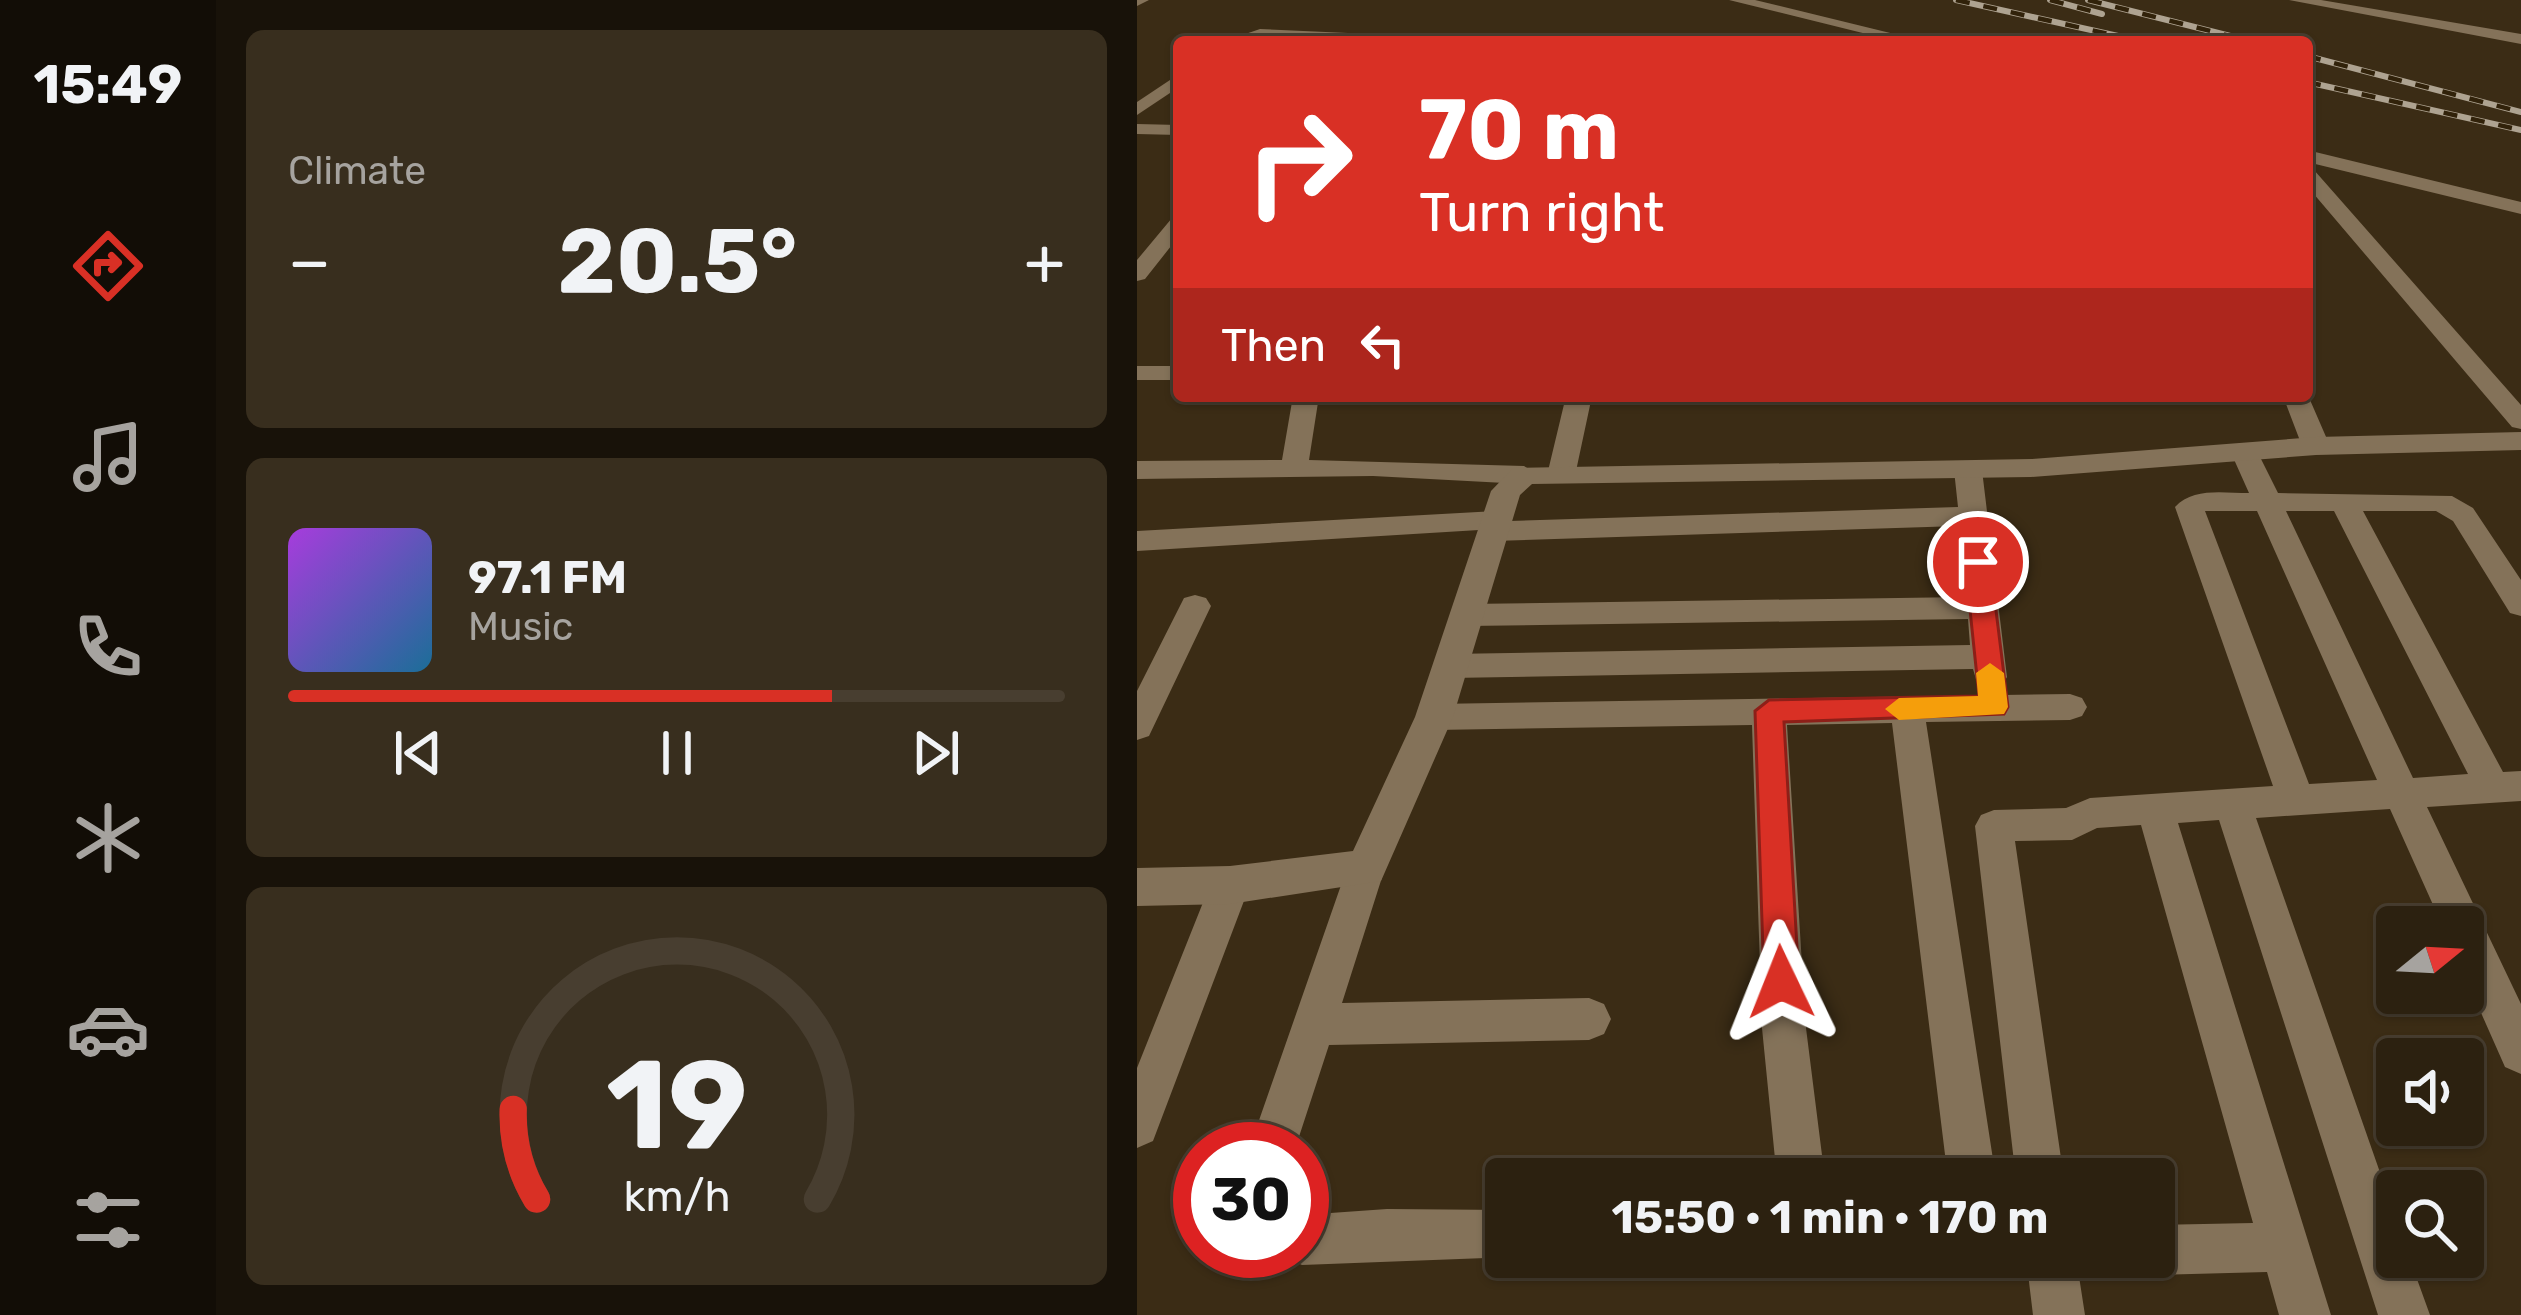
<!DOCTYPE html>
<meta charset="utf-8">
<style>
body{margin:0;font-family:Rubik,sans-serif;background:#382e1e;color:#f1f3f6;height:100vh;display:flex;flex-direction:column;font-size:45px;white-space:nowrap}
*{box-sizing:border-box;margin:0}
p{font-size:39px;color:#a6a39f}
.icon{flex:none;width:66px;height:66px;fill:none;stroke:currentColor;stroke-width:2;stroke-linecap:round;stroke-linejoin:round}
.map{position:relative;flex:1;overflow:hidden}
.drawer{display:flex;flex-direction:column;gap:30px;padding:30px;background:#181209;width:921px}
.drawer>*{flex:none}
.top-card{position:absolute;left:36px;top:36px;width:1140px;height:366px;border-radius:12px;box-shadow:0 3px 9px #0004,0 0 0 3px #483e30;background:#d93025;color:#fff;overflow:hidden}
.needle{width:78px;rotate:72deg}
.buttons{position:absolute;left:1239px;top:906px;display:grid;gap:24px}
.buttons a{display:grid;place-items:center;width:108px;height:108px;border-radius:12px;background:#2c2110;box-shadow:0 3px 9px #0004,0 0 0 3px #483e30;font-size:60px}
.speed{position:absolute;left:36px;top:1122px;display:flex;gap:24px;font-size:60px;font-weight:700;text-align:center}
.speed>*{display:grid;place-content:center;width:156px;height:156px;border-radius:50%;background:#2c2110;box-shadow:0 3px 9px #0004,0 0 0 3px #483e30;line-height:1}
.speed .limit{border:18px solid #d22;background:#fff;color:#111}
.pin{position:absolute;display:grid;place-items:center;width:102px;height:102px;color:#fff;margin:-51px;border:6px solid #fff;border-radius:50%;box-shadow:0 3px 12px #0007}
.me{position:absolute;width:132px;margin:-66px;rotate:358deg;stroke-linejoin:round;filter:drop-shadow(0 0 9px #0008)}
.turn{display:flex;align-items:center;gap:42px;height:252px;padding:0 48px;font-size:54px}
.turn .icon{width:156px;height:156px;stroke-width:2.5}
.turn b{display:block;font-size:84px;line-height:102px}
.then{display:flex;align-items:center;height:114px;padding:0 48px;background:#0003;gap:24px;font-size:45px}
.big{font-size:90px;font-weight:700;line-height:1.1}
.drawer .card{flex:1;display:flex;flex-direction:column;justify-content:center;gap:18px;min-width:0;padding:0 42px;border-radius:18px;background:#382e1e}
.drawer .dial{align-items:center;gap:0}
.dial svg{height:312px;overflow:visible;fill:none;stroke:#483e30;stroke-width:7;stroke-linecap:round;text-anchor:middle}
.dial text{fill:#f1f3f6;stroke:none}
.song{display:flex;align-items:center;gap:36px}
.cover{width:144px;height:144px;border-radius:18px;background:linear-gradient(135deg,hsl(280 70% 55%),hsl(200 70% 35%))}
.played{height:12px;border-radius:6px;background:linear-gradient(90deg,#d93025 70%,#483e30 70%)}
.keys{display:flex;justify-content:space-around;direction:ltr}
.heat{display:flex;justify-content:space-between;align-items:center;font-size:66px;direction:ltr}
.trip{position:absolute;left:348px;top:1158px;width:690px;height:120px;border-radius:12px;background:#2c2110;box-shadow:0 3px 9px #0004,0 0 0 3px #483e30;font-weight:700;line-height:120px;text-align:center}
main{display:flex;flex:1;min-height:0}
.menu{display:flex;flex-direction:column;width:216px;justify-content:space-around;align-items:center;background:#120d06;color:#a6a39f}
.menu .icon{width:84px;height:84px}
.menu .active{color:#d93025}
.menu b{font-size:54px;color:#f1f3f6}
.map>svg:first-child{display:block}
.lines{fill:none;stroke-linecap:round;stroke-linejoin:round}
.street{fill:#847259;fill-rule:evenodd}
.secondary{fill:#847259;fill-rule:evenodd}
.rail-casing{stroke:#aea391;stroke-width:6}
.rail{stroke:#31220a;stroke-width:4.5;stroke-dasharray:14;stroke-linecap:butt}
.route{fill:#d93025;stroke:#8d1f18;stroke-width:3}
.slow{fill:#f59e0b}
</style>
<main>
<nav class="menu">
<b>15:49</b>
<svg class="icon active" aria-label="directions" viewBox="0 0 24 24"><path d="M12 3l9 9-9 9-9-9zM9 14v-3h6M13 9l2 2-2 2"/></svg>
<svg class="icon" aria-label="music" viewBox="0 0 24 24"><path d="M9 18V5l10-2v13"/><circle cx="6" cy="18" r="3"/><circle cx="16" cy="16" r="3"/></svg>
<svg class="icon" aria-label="phone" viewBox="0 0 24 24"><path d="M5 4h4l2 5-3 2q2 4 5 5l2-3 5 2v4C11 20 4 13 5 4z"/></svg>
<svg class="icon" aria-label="climate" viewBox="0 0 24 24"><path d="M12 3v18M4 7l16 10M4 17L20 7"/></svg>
<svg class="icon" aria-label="car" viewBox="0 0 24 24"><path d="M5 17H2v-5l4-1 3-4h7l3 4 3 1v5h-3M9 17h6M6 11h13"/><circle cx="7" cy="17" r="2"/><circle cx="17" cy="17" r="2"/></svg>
<svg class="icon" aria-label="filters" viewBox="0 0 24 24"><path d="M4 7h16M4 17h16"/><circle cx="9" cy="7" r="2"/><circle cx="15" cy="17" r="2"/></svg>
</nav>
<section class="drawer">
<div class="card"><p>Climate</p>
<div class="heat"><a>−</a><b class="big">20.5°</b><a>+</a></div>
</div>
<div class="card">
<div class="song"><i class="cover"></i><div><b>97.1 FM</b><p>Music</p></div></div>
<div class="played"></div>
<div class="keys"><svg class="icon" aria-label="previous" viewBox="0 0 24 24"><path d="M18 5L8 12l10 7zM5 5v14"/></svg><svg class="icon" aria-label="pause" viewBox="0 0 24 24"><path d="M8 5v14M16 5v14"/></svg><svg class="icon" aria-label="next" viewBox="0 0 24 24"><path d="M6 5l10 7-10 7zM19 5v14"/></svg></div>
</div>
<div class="card dial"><svg viewBox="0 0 100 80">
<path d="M14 69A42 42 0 1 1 86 69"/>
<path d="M14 69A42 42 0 0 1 8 46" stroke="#d93025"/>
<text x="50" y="56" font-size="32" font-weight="700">19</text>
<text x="50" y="72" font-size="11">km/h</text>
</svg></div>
</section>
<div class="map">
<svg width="1384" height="1315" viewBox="0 0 1384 1315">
<rect width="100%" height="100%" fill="#3b2c15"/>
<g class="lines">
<path class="street" d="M0 0H12L0 6Z
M592 0H618L790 42H762Z
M1152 0H1184L1384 34V44Z
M123 29 300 37 308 42H85Z
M42 74V87L0 115V102Z
M0 124 42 125V135L0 134Z
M1170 150 1384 202V214L1170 162Z
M1170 168 1177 170 1384 405V429L1375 427 1170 186Z
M42 216V236L8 279 0 281V260L35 218Z
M0 366H42V380H0Z
M1170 393 1193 446 1179 454 1165 446 1146 396Z
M156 396H182L172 460 387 466 401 475 387 484 236 476 0 479V461L145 460Z
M429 396H455L439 471 425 480 411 471Z
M1109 447 1119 449 1141 493 1315 496 1336 508 1384 580V616L1373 613 1316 521 1299 511H1226L1366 772 1384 771V801L1290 807 1384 1004V1074L1368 1067 1326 972V927H1306L1253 809 1119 818 1260 1221V1257H1272L1293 1315H1241L1082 820 1041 823 1194 1315H1142L1130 1272 1017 1275 999 1268 995 1257H1017V1225L1116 1223 1004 825 960 828 935 840 878 841 927 1179H879L838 826 844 815 857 810 929 808 953 798 1136 786 1038 507C1056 487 1086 493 1112 493L1095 455ZM1068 511H1120L1240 780 1172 784ZM1149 511H1197L1331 774 1276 778Z
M831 461 845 470 870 677 865 686 853 689 841 686 836 669 313 678 301 675 296 666 301 657 313 654 833 645 831 619 329 626 318 623 313 615 318 607 329 604 829 597 822 526 356 541 346 538 342 530 0 551V531L359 511 369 513 373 521 821 507 817 470Z
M58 595 69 598 74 606 12 736 0 740V691L47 598Z
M933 694 945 698 950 707 945 716 933 720 789 722 859 1179H811L755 723 650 725 669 1028 688 1179H640L625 1028 615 725 297 730 285 726 280 717 285 708 297 704Z
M229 851 243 856 248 868 205 1003 452 998 467 1004 474 1019 467 1034 452 1040 192 1045 158 1149H112L210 868 215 856Z
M93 868 107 873 113 885 16 1141 0 1148V1068L73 885 79 873Z
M250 1209 369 1210V1257H375L165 1265 148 1257 145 1251H165V1215Z
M889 1257H939L948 1315H896Z"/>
<path class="secondary" d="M1384 432V450L1179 455 894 477 395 484 383 495 316 717 244 881 93 904 0 906V868L93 866 216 851 278 717 354 491 376 468 894 459 1179 437Z"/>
<g class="rail-casing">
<path id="rail" d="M819 0 1008 42
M913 0 965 14
M951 0 1117 42
M1170 56 1384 112
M1170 82 1384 130"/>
</g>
<use href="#rail" class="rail"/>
</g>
<path class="route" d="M841 553 853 562 871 707 867 714 647 722 662 982 657 994 644 999 632 994 627 982 618 711 632 700 842 696 828 562Z"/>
<path class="slow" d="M853 663 867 673 871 707 867 714 762 720 748 709 762 698 841 696 839 673Z"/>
</svg>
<div class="buttons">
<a><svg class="needle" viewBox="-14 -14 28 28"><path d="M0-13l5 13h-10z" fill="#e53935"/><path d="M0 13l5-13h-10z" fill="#a6a39f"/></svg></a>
<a><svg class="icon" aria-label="sound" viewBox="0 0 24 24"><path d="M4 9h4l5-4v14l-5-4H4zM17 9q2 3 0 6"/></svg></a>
<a><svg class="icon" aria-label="search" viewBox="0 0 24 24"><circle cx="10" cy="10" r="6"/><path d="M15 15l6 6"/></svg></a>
</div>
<div class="speed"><div class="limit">30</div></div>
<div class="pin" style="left:841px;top:562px;background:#d93025"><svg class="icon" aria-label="arrive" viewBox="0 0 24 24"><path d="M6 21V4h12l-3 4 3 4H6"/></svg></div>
<svg class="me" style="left:644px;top:982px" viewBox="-20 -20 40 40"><path d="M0-17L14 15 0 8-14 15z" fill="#d93025" stroke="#fff" stroke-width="4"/></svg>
<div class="trip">15:50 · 1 min · 170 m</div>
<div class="top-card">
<div class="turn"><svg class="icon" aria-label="right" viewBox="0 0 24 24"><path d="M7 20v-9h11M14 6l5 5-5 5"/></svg><div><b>70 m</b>Turn right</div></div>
<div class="then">Then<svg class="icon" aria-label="left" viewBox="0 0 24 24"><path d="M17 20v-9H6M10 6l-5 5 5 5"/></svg></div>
</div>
</div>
</main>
